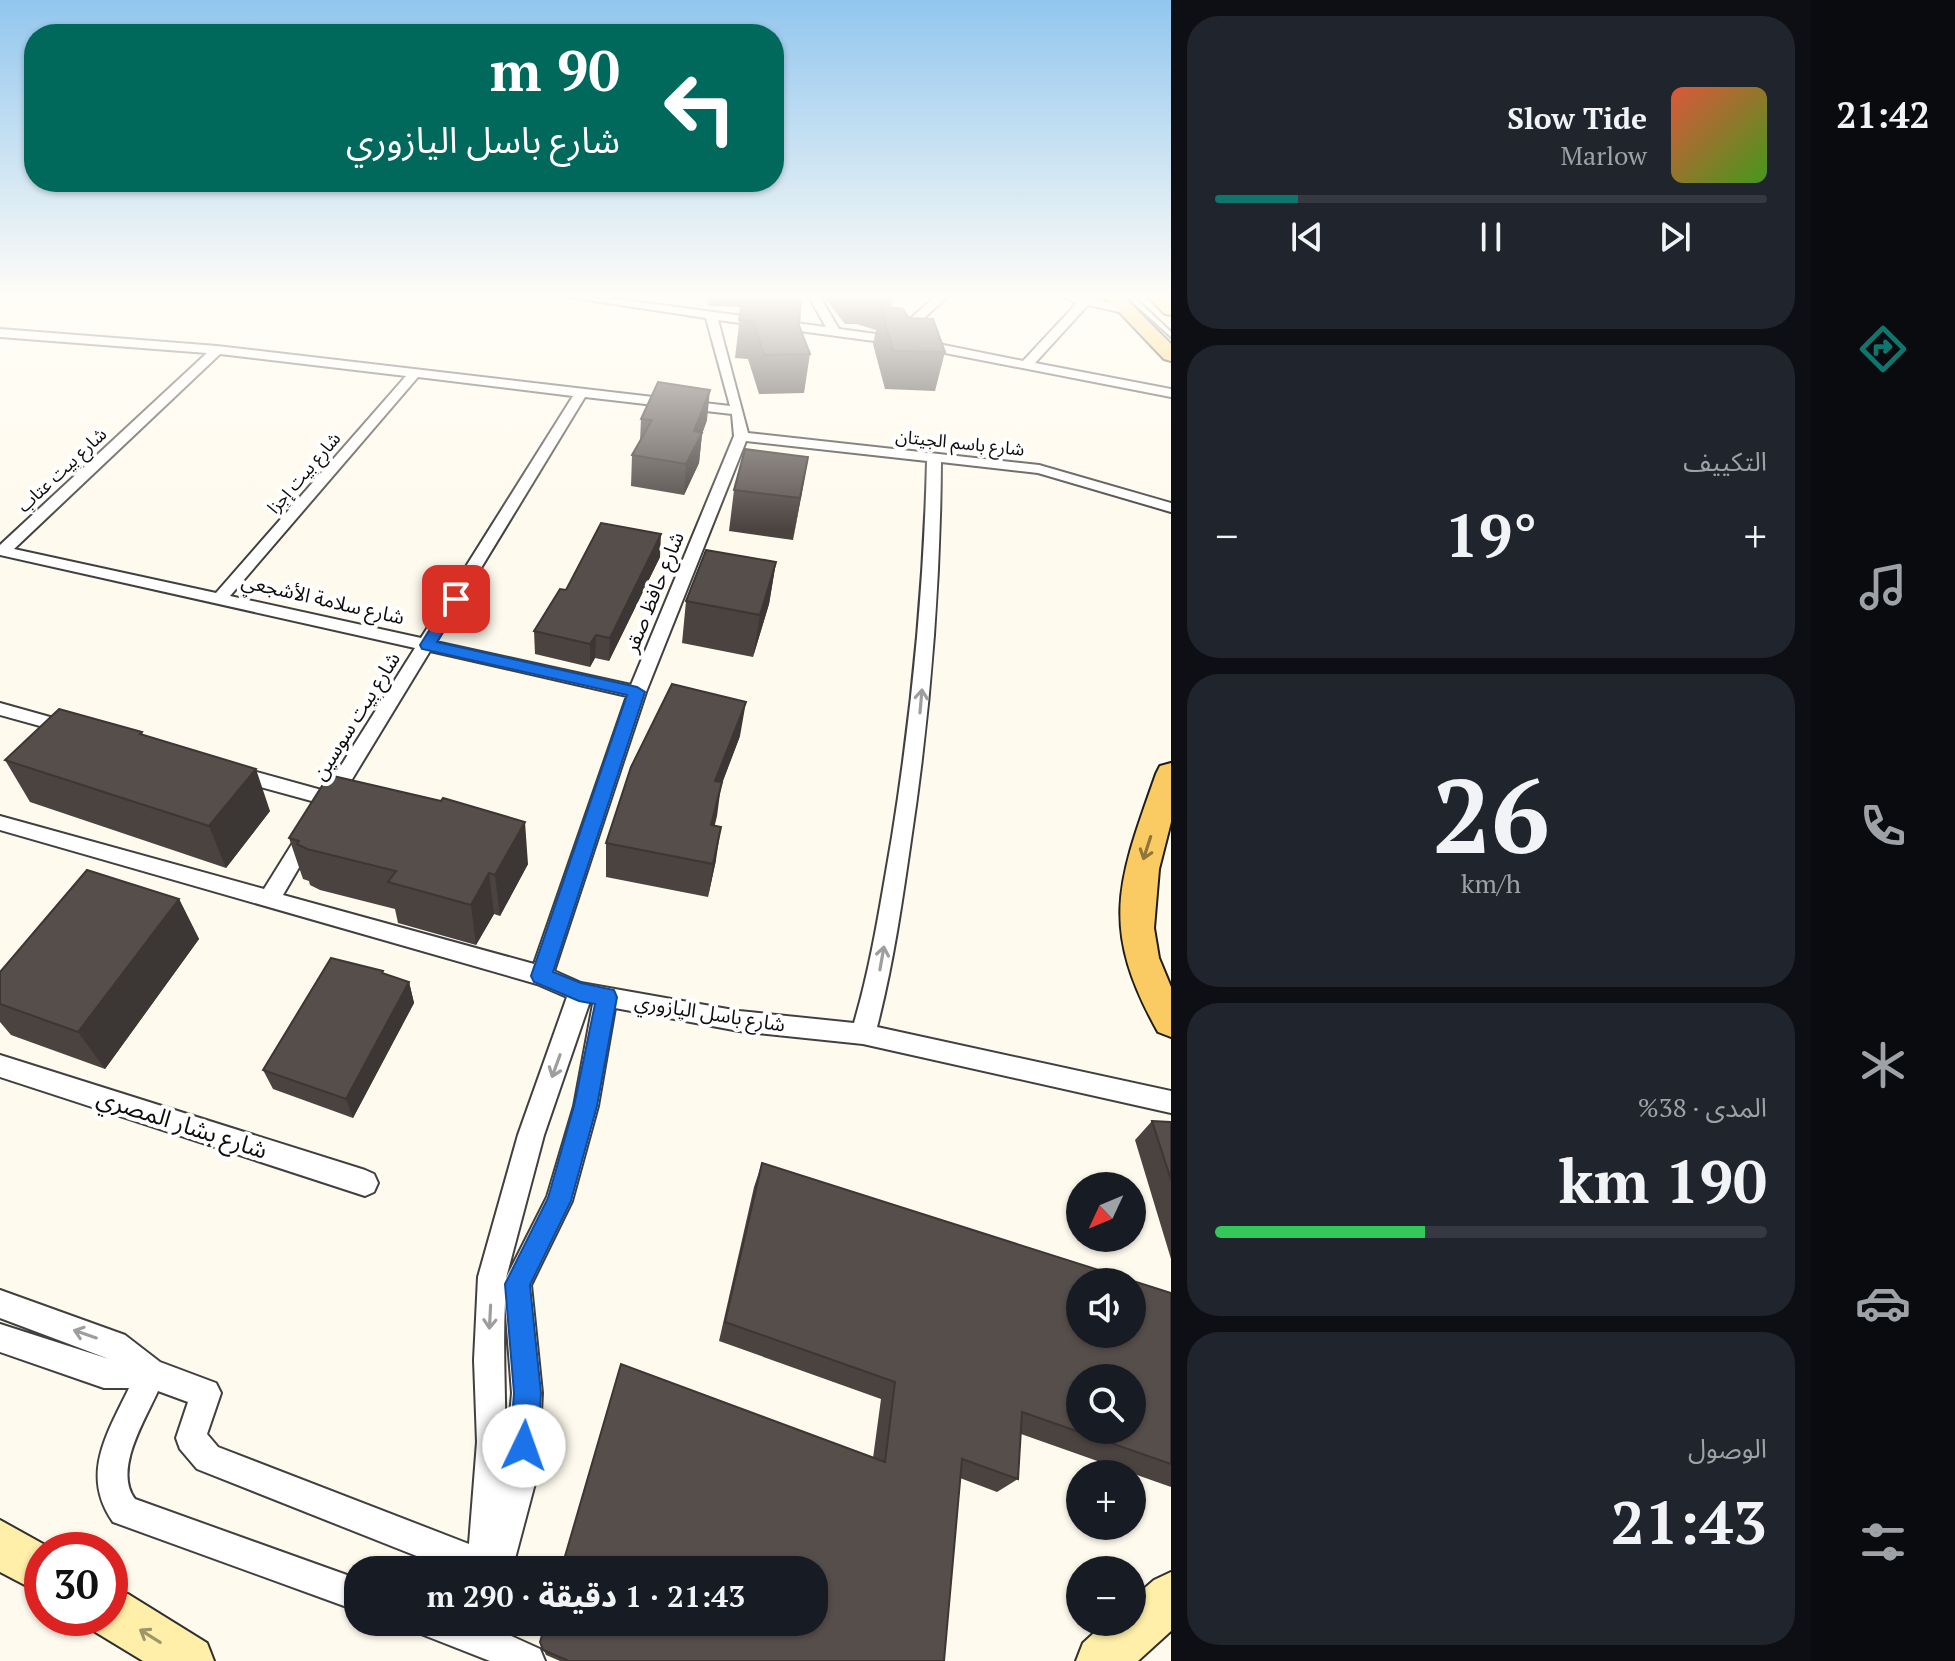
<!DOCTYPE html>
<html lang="ar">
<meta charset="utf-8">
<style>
body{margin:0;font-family:"PT Serif","Noto Sans Arabic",serif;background:#20242c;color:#f1f3f6;direction:rtl;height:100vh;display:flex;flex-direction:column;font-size:30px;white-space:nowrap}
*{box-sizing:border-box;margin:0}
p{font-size:26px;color:#9ea1a6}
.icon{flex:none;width:44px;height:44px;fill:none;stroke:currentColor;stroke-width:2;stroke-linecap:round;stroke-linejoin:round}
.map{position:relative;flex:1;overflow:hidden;direction:ltr}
.drawer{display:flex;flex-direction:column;gap:16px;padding:16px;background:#0d0f14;width:640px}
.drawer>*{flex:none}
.top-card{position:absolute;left:24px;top:24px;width:760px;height:168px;border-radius:32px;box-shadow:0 2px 6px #0004;direction:rtl;background:#00695c;color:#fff;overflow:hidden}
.needle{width:52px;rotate:226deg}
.fabs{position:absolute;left:1066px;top:1172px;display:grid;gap:16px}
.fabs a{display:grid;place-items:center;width:80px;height:80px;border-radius:50%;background:#171b24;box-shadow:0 2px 6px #0004;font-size:40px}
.speed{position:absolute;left:24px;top:1532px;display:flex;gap:16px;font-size:40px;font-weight:700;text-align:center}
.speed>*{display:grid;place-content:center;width:104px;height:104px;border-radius:50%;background:#171b24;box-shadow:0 2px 6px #0004;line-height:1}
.speed .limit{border:12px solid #d22;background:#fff;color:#111}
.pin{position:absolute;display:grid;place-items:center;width:68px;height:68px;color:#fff;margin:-34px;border-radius:16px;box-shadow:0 4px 12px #0006}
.me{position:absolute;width:88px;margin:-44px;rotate:3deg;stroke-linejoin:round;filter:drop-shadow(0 0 6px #0008)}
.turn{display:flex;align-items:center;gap:28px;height:168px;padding:0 32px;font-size:36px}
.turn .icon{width:104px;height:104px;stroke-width:2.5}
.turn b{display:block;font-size:56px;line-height:68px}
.big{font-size:60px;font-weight:800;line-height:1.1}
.drawer .widget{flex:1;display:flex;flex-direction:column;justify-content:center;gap:12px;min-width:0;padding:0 28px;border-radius:32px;background:#20242c}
.drawer .dial{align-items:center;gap:0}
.dial b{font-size:104px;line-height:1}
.song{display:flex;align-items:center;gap:24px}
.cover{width:96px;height:96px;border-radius:12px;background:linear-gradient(135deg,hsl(10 70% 55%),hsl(100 70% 35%))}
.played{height:8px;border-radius:4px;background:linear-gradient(90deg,#0f766e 15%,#363941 15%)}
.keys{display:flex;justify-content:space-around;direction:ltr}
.heat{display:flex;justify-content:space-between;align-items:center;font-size:44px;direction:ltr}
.charge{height:12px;border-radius:6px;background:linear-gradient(90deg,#34c759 38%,#363941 0)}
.trip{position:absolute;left:344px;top:1556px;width:484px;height:80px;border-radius:32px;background:#171b24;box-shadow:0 2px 6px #0004;font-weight:800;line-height:80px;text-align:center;direction:rtl}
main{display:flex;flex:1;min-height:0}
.tab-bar{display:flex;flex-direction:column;width:144px;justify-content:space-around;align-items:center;background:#090b0e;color:#9ea1a6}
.tab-bar .icon{width:56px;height:56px}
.tab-bar .current{color:#0f766e}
.tab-bar b{font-size:36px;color:#f1f3f6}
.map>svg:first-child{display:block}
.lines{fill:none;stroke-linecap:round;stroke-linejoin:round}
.service-casing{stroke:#404040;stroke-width:4}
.minor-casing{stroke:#404040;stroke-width:4}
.secondary-casing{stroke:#2f2f2f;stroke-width:4}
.primary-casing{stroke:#1e1e1e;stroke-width:4}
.service{fill:#fff;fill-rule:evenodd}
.minor{fill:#fff;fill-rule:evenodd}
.secondary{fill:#ffefa9;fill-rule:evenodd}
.primary{fill:#facb63;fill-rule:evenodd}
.wall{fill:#4a4340}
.shaded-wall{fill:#3c3734}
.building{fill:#564e4a;stroke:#3c3734;stroke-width:2;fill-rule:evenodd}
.oneway{stroke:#9e9e9e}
.oneway2{stroke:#8f763c}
.oneway3{stroke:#9e956b}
.route{fill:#1a73e8;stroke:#114b97;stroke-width:2}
.labels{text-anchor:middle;stroke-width:8;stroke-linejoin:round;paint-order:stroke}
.far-street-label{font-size:18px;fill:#0d0d0d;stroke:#fff}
.street-label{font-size:20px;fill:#0d0d0d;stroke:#fff}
.near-street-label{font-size:24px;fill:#0d0d0d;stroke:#fff}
</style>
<main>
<nav class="tab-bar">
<b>21:42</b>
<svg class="icon current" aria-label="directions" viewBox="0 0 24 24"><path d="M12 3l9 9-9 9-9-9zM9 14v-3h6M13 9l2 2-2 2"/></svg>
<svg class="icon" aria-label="music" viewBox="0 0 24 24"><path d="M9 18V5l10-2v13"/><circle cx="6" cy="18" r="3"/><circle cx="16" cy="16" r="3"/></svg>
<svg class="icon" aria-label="phone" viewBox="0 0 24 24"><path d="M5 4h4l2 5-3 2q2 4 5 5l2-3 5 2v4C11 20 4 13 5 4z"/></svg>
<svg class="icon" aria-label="climate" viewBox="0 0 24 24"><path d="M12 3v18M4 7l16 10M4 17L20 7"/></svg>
<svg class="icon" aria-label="car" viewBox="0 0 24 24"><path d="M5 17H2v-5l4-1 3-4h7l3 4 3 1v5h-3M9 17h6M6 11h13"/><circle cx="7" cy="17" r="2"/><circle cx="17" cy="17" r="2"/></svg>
<svg class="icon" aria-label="filters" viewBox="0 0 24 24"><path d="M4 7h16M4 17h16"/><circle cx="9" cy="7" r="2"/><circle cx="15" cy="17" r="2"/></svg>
</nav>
<section class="drawer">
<div class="widget">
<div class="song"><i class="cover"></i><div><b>Slow Tide</b><p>Marlow</p></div></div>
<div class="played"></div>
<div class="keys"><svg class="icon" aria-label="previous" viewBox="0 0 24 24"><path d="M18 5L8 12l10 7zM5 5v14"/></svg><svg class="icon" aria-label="pause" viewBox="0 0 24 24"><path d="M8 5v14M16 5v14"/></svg><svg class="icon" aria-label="next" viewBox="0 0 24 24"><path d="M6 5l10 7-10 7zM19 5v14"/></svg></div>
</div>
<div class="widget"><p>التكييف</p>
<div class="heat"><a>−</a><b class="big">19°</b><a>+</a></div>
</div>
<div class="widget dial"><b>26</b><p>km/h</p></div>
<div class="widget"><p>المدى · 38%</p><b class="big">190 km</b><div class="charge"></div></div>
<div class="widget"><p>الوصول</p><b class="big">21:43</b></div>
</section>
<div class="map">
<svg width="1171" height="1661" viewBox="0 0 1171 1661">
<rect width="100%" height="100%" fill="#fffaee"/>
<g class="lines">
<g class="service-casing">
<path id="service" d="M1127 297H1134L1171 332V337Z"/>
</g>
<g class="minor-casing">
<path id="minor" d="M568 297H601L826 327 809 297H820L839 329 898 337 900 328 935 297H947L910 331 909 338 1023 361 1077 303 1063 297H1084L1133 309 1135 311 1129 314 1088 305 1035 363 1171 389V397L904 345 718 320 748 433 1039 465 1171 503V512L1038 473 941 462C940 590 930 714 911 840 902 903 893 965 877 1027L1171 1091V1113L863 1044 739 1031 615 1008 598 1106 572 1201 531 1285 542 1393 538 1472 512 1570H452L197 1469 180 1449 176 1438 188 1402 158 1391C145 1420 113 1470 135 1499L358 1579V1611L113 1522C80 1475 107 1434 129 1388H104L0 1352V1324L109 1359 0 1318V1290L125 1335 160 1362 216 1383 221 1393 207 1434 218 1447 469 1544 477 1442 474 1360 478 1277 518 1135 567 997 537 984 0 830V816L264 889 302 828H316L319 833 283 895 534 964 627 696 430 651 337 804 330 806 228 778 225 773 228 768 235 766 325 791 415 648 0 555V545L207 353 0 337V329L217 346 730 406 706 318ZM220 354 406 376 216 593 14 549ZM418 377 573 396 421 638 230 596ZM585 397 732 414 734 436 631 685 436 642ZM746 441 927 461C924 589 912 711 892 837 881 900 872 962 854 1023L739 1011 581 983 554 971 646 692ZM589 1004H593L574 1106 547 1197 506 1278 544 1135ZM505 1302 512 1393 504 1483C508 1423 502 1363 505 1302Z
M0 703 75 724 78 728 69 734 0 715Z
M0 1055 365 1170 374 1174 378 1183 374 1192 365 1196 0 1077Z
M416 1622H504L500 1631 540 1649 545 1661H490L421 1634Z"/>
</g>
<g class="secondary-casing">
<path id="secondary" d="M0 1520 54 1550H42V1594L0 1572Z
M1171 1572V1631L1138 1661H1076L1083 1643 1106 1622H1132V1599L1154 1580Z
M110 1587 128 1594 207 1643 214 1661H143L92 1630 88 1618H110Z"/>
</g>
<g class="primary-casing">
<path id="primary" d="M1105 297H1124L1171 344V361L1164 359Z
M1148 297H1168L1171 300V315L1165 314Z
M1171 763V822L1159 869 1154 928 1159 958 1171 987V1037L1158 1032C1099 926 1118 882 1156 774L1160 766Z"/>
</g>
<use href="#service" class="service"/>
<use href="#minor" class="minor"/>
<use href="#secondary" class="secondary"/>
<use href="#primary" class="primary"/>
</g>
<path class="wall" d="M706 297H801L799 325 810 354 804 393 759 394 748 359 735 358 741 307 709 306Z
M824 297H891L892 300 891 308 909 318 945 352 935 391 885 389 873 344 876 330 856 324H845Z
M641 419 707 420 702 434 699 463 684 495 631 486 632 455 640 441Z
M808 457 793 540 729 531 734 490Z
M660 557 609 661 595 658 590 667 535 654 534 631 566 590Z
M776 562 769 604 753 657 682 643 686 601Z
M142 732 143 735 270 811 226 868 30 802 5 760Z
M740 736 721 786 714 825 716 860 708 897 606 877V843Z
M289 838 528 864 500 916 494 914 476 945 398 923 395 909 320 890 310 885 309 881 303 879Z
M179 899 199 939 105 1069 11 1035 0 1022V972Z
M384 974 409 982 414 1003 353 1118 273 1089 263 1070Z
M1152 1121 1171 1122V1259L1135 1140Z
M762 1163 1171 1293V1487L1021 1434 1018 1479 997 1492 960 1478 944 1661H560L546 1655 540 1642 873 1458 881 1399 719 1341 754 1187Z"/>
<path class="shaded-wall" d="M710 390 707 420 702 434 699 463 684 495 686 464 694 431Z
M808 457 801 498 793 540 800 498Z
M661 534 660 557 609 661 610 638Z
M776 562 769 604 753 657 760 615Z
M596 635 595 658 590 667V644Z
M746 702 740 736 721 786 717 816 707 858 715 781Z
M256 769 270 811 226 868 209 826Z
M525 822 528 864 500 916 495 875Z
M721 827 716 860 708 897 713 864Z
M489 873 494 914 476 945 471 905Z
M179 899 199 939 105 1069 78 1032Z
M409 982 414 1003 353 1118 346 1099Z"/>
<path class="building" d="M743 297H801L799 325 810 354 764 355 753 321 739 320Z
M881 306 903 309 909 318 933 319 945 352 893 351Z
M658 382 710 390 694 431 702 433 686 464 632 455 652 420 641 419Z
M745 449 808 457 800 498 734 490Z
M601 523 661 534 610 638 596 635 590 644 534 631 560 589 566 590Z
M706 550 776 562 760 615 686 601Z
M672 684 746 702 715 781 722 782 711 825 721 827 713 864 606 843 631 767Z
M59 709 142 732 140 734 256 769 209 826 5 760Z
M329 775 441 801 443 798 525 822 495 875 489 873 471 905 388 882 396 871 307 849 297 844 299 841 289 838Z
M87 870 179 899 78 1032 0 1004V972Z
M331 958 383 971 382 973 409 982 346 1099 263 1070Z
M1152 1121 1171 1122V1180Z
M762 1163 1171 1293V1464L1022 1412 1018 1479 962 1459 944 1661H569L543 1650 540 1642 546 1622H814V1570H561L621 1364 885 1462 895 1382 725 1322ZM1080 1282H1132V1334H1080ZM1080 1378H1132V1430H1080Z"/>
<defs><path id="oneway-shaft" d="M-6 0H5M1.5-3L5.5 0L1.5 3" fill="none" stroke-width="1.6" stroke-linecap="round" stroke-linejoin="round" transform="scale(2)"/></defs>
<g class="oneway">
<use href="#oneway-shaft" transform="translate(921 701) rotate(-85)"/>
<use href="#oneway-shaft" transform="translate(882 958) rotate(-80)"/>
<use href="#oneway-shaft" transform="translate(556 1066) rotate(110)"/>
<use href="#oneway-shaft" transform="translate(490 1317) rotate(93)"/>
<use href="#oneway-shaft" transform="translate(85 1334) rotate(-161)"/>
</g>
<use class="oneway2" href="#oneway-shaft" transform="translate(1147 848) rotate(108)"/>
<use class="oneway3" href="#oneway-shaft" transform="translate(150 1636) rotate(-148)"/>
<linearGradient id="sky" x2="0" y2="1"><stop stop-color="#92c6ee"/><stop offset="0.56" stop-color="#fffdf7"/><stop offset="1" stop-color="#fffdf7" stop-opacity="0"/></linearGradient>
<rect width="1171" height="530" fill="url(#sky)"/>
<path class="route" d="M456 594 463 599 437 642 637 687 645 692 553 972 581 983 614 990 617 997 597 1106 571 1201 530 1285 541 1393 538 1446 534 1456 524 1460 514 1456 510 1446 514 1393 505 1284 548 1198 574 1106 595 1004 579 1001 534 982 531 976 627 695 422 649 420 645 449 599Z"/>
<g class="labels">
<g class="far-street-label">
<text transform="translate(960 443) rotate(6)" y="6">شارع باسم الجيتان</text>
<text transform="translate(62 470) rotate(-43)" y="6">شارع بيت عتاب</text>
<text transform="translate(304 473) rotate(-49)" y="6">شارع بيت إجزا</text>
</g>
<g class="street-label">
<text transform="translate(654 592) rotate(-68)" y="7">شارع حافظ صقر</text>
<text transform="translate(323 599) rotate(13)" y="7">شارع سلامة الأشجعي</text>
<text transform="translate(356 716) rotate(-58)" y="7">شارع بيت سوسين</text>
<text transform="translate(710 1013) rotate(9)" y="7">شارع باسل اليازوري</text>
</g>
<g class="near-street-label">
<text transform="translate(182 1124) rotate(18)" y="8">شارع بشار المصري</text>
</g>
</g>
</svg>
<div class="fabs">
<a><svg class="needle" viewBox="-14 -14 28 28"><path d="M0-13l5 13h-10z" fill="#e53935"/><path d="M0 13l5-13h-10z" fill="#9ea1a6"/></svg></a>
<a><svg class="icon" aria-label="sound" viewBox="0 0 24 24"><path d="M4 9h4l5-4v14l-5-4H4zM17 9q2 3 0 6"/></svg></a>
<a><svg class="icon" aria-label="search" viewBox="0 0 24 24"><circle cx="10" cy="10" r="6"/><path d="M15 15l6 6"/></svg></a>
<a>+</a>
<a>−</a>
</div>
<div class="speed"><div class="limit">30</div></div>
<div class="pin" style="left:456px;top:599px;background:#d93025"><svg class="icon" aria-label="arrive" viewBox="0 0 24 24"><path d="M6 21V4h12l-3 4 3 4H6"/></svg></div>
<svg class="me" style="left:524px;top:1446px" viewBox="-20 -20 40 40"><circle r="19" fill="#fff"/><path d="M0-13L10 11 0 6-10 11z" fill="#1a73e8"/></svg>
<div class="trip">21:43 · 1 دقيقة · 290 m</div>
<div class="top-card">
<div class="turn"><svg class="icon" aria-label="left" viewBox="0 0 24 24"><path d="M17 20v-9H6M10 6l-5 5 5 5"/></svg><div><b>90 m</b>شارع باسل اليازوري</div></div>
</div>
</div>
</main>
